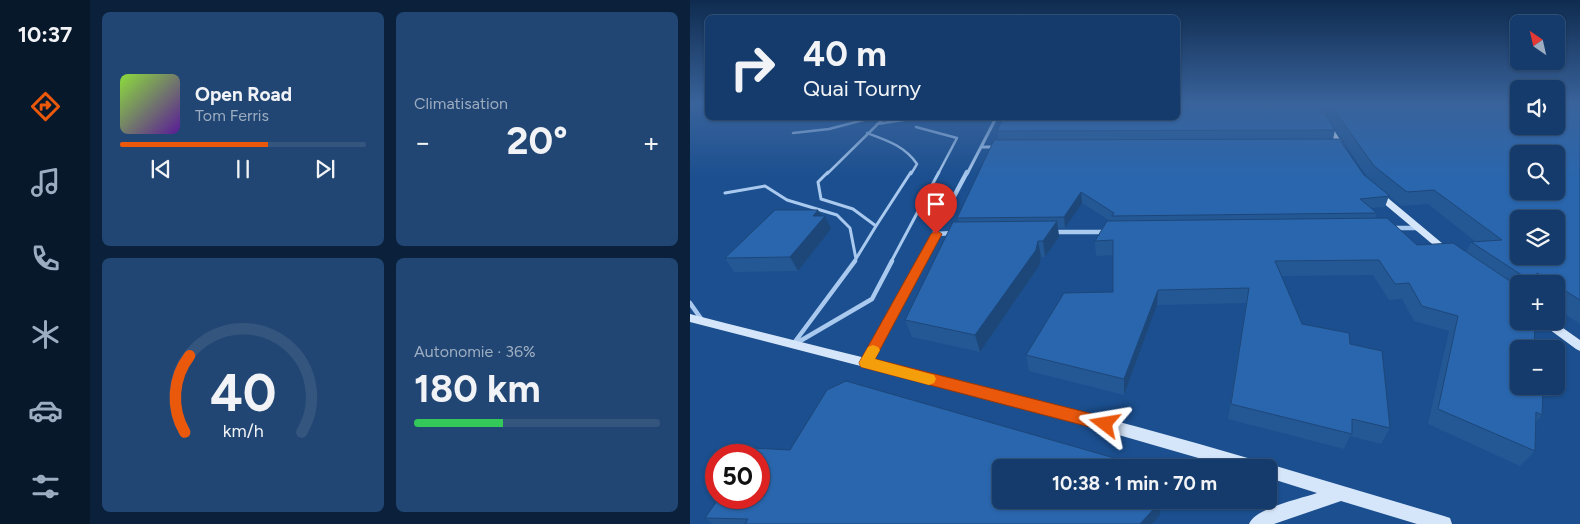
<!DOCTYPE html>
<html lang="fr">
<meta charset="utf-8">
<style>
body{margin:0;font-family:Figtree,sans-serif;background:#214673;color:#f1f3f6;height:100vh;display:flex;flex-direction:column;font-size:19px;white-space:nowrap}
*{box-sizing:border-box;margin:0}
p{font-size:16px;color:#9dadc1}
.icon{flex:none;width:28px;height:28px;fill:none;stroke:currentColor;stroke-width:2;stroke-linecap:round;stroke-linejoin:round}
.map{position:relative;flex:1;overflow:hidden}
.panel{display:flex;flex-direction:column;gap:12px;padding:12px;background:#0b203b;width:600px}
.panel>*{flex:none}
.hud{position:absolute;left:15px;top:15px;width:475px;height:105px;border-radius:8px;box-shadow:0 1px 4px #0004,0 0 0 1px #33557e;background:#143b6b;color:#f1f3f6;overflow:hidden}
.needle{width:32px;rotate:326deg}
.buttons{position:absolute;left:820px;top:15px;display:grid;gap:10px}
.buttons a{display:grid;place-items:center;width:55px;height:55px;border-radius:8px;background:#143b6b;box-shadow:0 1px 4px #0004,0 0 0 1px #33557e;font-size:25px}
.speed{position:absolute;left:15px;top:444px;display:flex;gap:10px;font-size:25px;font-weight:700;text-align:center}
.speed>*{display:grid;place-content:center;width:65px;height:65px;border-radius:50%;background:#143b6b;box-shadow:0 1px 4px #0004,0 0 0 1px #33557e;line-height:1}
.speed .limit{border:8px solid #d22;background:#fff;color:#111}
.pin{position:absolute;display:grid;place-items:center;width:42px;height:42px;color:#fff;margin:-51px -21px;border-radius:50% 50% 50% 0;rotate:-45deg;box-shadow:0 0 5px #0007}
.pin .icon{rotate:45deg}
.me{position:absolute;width:55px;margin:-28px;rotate:284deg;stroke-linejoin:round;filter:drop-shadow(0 0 4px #0008)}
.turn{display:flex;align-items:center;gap:18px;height:105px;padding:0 15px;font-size:22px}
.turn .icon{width:65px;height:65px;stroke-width:2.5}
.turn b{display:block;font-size:35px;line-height:42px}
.big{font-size:38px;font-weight:700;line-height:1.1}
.panel .card{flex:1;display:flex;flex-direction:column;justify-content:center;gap:8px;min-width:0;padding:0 18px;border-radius:8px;background:#214673}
.panel .dial{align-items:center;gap:0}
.dial svg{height:130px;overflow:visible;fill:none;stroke:#33557e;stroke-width:7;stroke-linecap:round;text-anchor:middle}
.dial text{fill:#f1f3f6;stroke:none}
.song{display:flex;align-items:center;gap:15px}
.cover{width:60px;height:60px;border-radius:8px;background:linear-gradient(135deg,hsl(90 70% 55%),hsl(270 70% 35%))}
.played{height:5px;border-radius:2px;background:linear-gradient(90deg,#ea580c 60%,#33557e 60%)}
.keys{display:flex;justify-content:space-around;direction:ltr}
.heat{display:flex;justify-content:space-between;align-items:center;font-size:28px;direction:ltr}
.charge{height:8px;border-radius:4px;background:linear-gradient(90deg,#34c759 36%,#33557e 0)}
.panel .tiles{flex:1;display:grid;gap:12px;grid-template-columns:repeat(2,1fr)}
.trip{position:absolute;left:302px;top:459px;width:285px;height:50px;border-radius:8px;background:#143b6b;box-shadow:0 1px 4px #0004,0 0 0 1px #33557e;font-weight:700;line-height:50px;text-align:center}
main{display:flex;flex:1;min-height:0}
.tabs{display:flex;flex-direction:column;width:90px;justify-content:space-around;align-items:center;background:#08182b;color:#9dadc1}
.tabs .icon{width:35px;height:35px}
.tabs .on{color:#ea580c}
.tabs b{font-size:22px;color:#f1f3f6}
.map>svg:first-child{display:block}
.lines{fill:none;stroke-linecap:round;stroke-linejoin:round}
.lane-far2{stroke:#a9c9ee;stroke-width:2.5}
.lane-far1{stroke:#a9c9ee;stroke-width:3}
.lane{stroke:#a9c9ee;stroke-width:4.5}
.street-far2{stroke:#a9c9ee;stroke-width:3}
.street-far1{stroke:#a9c9ee;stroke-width:4.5}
.street{stroke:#a9c9ee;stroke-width:5.5}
.secondary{fill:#d6e6fa;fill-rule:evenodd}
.wall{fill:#245895;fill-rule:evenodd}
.shaded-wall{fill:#1d4779}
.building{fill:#2a66ad;stroke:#1d4779;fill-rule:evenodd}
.route{fill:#ea580c;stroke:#983908}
.slow{fill:#f59e0b}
</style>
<main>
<nav class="tabs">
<b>10:37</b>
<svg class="icon on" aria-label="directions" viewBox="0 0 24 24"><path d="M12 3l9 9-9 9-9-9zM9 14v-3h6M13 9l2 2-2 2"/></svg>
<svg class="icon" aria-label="music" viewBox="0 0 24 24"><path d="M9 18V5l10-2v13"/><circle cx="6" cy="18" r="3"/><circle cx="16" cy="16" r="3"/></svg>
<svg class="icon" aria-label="phone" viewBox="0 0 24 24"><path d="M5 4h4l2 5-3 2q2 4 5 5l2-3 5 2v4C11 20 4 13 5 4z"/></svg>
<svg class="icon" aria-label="climate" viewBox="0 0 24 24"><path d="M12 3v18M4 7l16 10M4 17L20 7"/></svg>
<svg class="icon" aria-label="car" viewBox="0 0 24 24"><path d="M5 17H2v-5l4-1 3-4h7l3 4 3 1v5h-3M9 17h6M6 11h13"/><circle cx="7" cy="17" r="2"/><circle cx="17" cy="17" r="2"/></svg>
<svg class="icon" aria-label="filters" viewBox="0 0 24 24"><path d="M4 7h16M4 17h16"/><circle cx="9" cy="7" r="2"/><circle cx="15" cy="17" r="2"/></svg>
</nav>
<section class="panel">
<div class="tiles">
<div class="card">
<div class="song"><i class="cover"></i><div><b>Open Road</b><p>Tom Ferris</p></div></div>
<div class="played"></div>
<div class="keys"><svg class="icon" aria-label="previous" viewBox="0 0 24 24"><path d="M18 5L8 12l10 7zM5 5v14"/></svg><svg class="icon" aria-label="pause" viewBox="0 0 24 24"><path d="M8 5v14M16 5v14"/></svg><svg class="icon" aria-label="next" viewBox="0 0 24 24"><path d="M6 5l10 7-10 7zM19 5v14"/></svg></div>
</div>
<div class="card"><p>Climatisation</p>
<div class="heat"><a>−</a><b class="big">20°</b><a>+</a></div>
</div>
<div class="card dial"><svg viewBox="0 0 100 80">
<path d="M14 69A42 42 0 1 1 86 69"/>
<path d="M14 69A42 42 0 0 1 17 22" stroke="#ea580c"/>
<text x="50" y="56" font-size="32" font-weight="700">40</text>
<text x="50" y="72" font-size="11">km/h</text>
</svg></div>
<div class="card"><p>Autonomie · 36%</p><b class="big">180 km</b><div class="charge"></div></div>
</div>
</section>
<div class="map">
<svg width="890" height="524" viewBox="0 0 890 524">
<rect width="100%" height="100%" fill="#1b4f8f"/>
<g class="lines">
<path class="lane-far2" d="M187 124 227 118
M226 127 267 138 248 174
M103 133 139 129 181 118
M177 133C196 140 215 146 227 164L221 174
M137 174 194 118"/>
<path class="lane-far1" d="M138 172 128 182 131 199 163 209 186 226 164 262
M35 193 75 186 97 200 147 215 160 228 166 259
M186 226 221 172
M201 262 249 172"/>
<path class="lane" d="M0 303 12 320
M104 343 165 261
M105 344 182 299 202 261"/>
<path class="street-far2" d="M291 147H307
M277 174 306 118"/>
<path class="street-far1" d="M702 228H727
M364 232H416
M246 234 263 233
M229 262 277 172"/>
<path class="street" d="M176 363 230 261"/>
<path class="secondary" d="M622 104H628L657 151 656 153H650Z
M686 193H692L759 249 761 251 759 253H753L686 197Z
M0 314C189 363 380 405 568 461L573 463 575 465 579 464 754 516 760 518 762 524H727L651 501 584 524H559C565 508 610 499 627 493L579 478V468H543L356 414 0 322Z
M848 321H863L890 340V351L886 349Z"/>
</g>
<path class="wall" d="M488 104H890V324L866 308V284H829V349L852 415 846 422 845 451 830 466 738 424 759 331 724 321 712 299 699 300 683 275 592 276 612 324 660 344 700 428 691 444 660 436 654 449 538 419 556 303 467 305 434 395 339 371 336 355 423 292V255L406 256 405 241 420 221 392 203 375 228H368L369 237 355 257H351L349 266 290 352 222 337 215 320 269 222 267 218 309 140 307 131ZM630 106 679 180 674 175 643 140 645 130ZM699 196 711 206 738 204 786 242H781L776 252 727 245 685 218 687 213 681 208 695 207Z
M128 210 131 216 141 229 108 271 44 272 35 258Z
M471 501 470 515 462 524H23L15 518Z"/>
<path class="shaded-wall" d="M391 192 392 203 375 228 374 217Z
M128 210 133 219 135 216 141 229 108 271 100 257 123 216Z
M367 221 369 237 355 257 353 241Z
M348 241 351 257 349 266 290 352 285 335Z
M468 290 467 305 434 395V379Z
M471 501 470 515 462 524H450Z"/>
<path class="building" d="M488 104H629L645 130 307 131 313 118H488Z
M640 104H829V126H866V104H890V300L866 285V284H864L847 273V284H841V281L781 242 812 240 744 190 717 192 684 166ZM829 154H866V191H829ZM829 219H866V256H829Z
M649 139 674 175 700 196 670 199 687 213 422 216 424 213 391 192 374 217 267 218 304 140Z
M85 210H128L123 216H135L100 257 35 258Z
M697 218 727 245 763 243 829 287V321H845L844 349H829V386H850L853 388 852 415 846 412 845 451 748 409 768 316 732 306 719 283 705 284 689 260 585 261 612 324 659 333 660 344 692 351 700 428 662 419V434L541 404 559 288 468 290 434 379 336 355 374 293 423 292V240L405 241 417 221Z
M367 221 353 241H348L346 250 285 335 215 320 263 222Z
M156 381 459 468H311V500H470L471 501 450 524H55L58 519 15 518 29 498H69V455H58L62 448 100 450 137 390Z"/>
<linearGradient id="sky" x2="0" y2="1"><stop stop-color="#0f2b4f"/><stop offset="0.58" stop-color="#39639b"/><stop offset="1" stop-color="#39639b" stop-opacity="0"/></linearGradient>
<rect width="890" height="178" fill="url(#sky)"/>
<path class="route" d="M246 230 252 234 185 359 415 417 421 419 423 424 421 429 415 431 171 367 169 363 171 359 241 234Z"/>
<path class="slow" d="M183 345 188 347 190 350 185 359 244 375 246 379 244 383 239 385 171 367 169 363 178 347Z"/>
</svg>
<div class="buttons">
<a><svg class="needle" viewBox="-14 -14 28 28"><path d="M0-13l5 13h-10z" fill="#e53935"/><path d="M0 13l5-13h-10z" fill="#9dadc1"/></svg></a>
<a><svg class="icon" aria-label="sound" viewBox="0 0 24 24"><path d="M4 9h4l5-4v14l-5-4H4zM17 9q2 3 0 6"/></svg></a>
<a><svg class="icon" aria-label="search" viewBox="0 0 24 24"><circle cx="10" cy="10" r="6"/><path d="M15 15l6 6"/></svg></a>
<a><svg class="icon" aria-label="layers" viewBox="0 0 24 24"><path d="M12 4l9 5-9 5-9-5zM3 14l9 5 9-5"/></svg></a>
<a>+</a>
<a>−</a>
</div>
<div class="speed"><div class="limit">50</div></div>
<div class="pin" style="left:246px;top:234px;background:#d93025"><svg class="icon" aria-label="arrive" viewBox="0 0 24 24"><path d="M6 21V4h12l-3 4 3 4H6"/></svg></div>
<svg class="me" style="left:415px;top:424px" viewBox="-20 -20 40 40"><path d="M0-17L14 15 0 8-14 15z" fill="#ea580c" stroke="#fff" stroke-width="4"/></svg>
<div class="trip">10:38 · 1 min · 70 m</div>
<div class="hud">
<div class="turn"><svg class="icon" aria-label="right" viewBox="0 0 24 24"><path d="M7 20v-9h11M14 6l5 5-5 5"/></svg><div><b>40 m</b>Quai Tourny</div></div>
</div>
</div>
</main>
